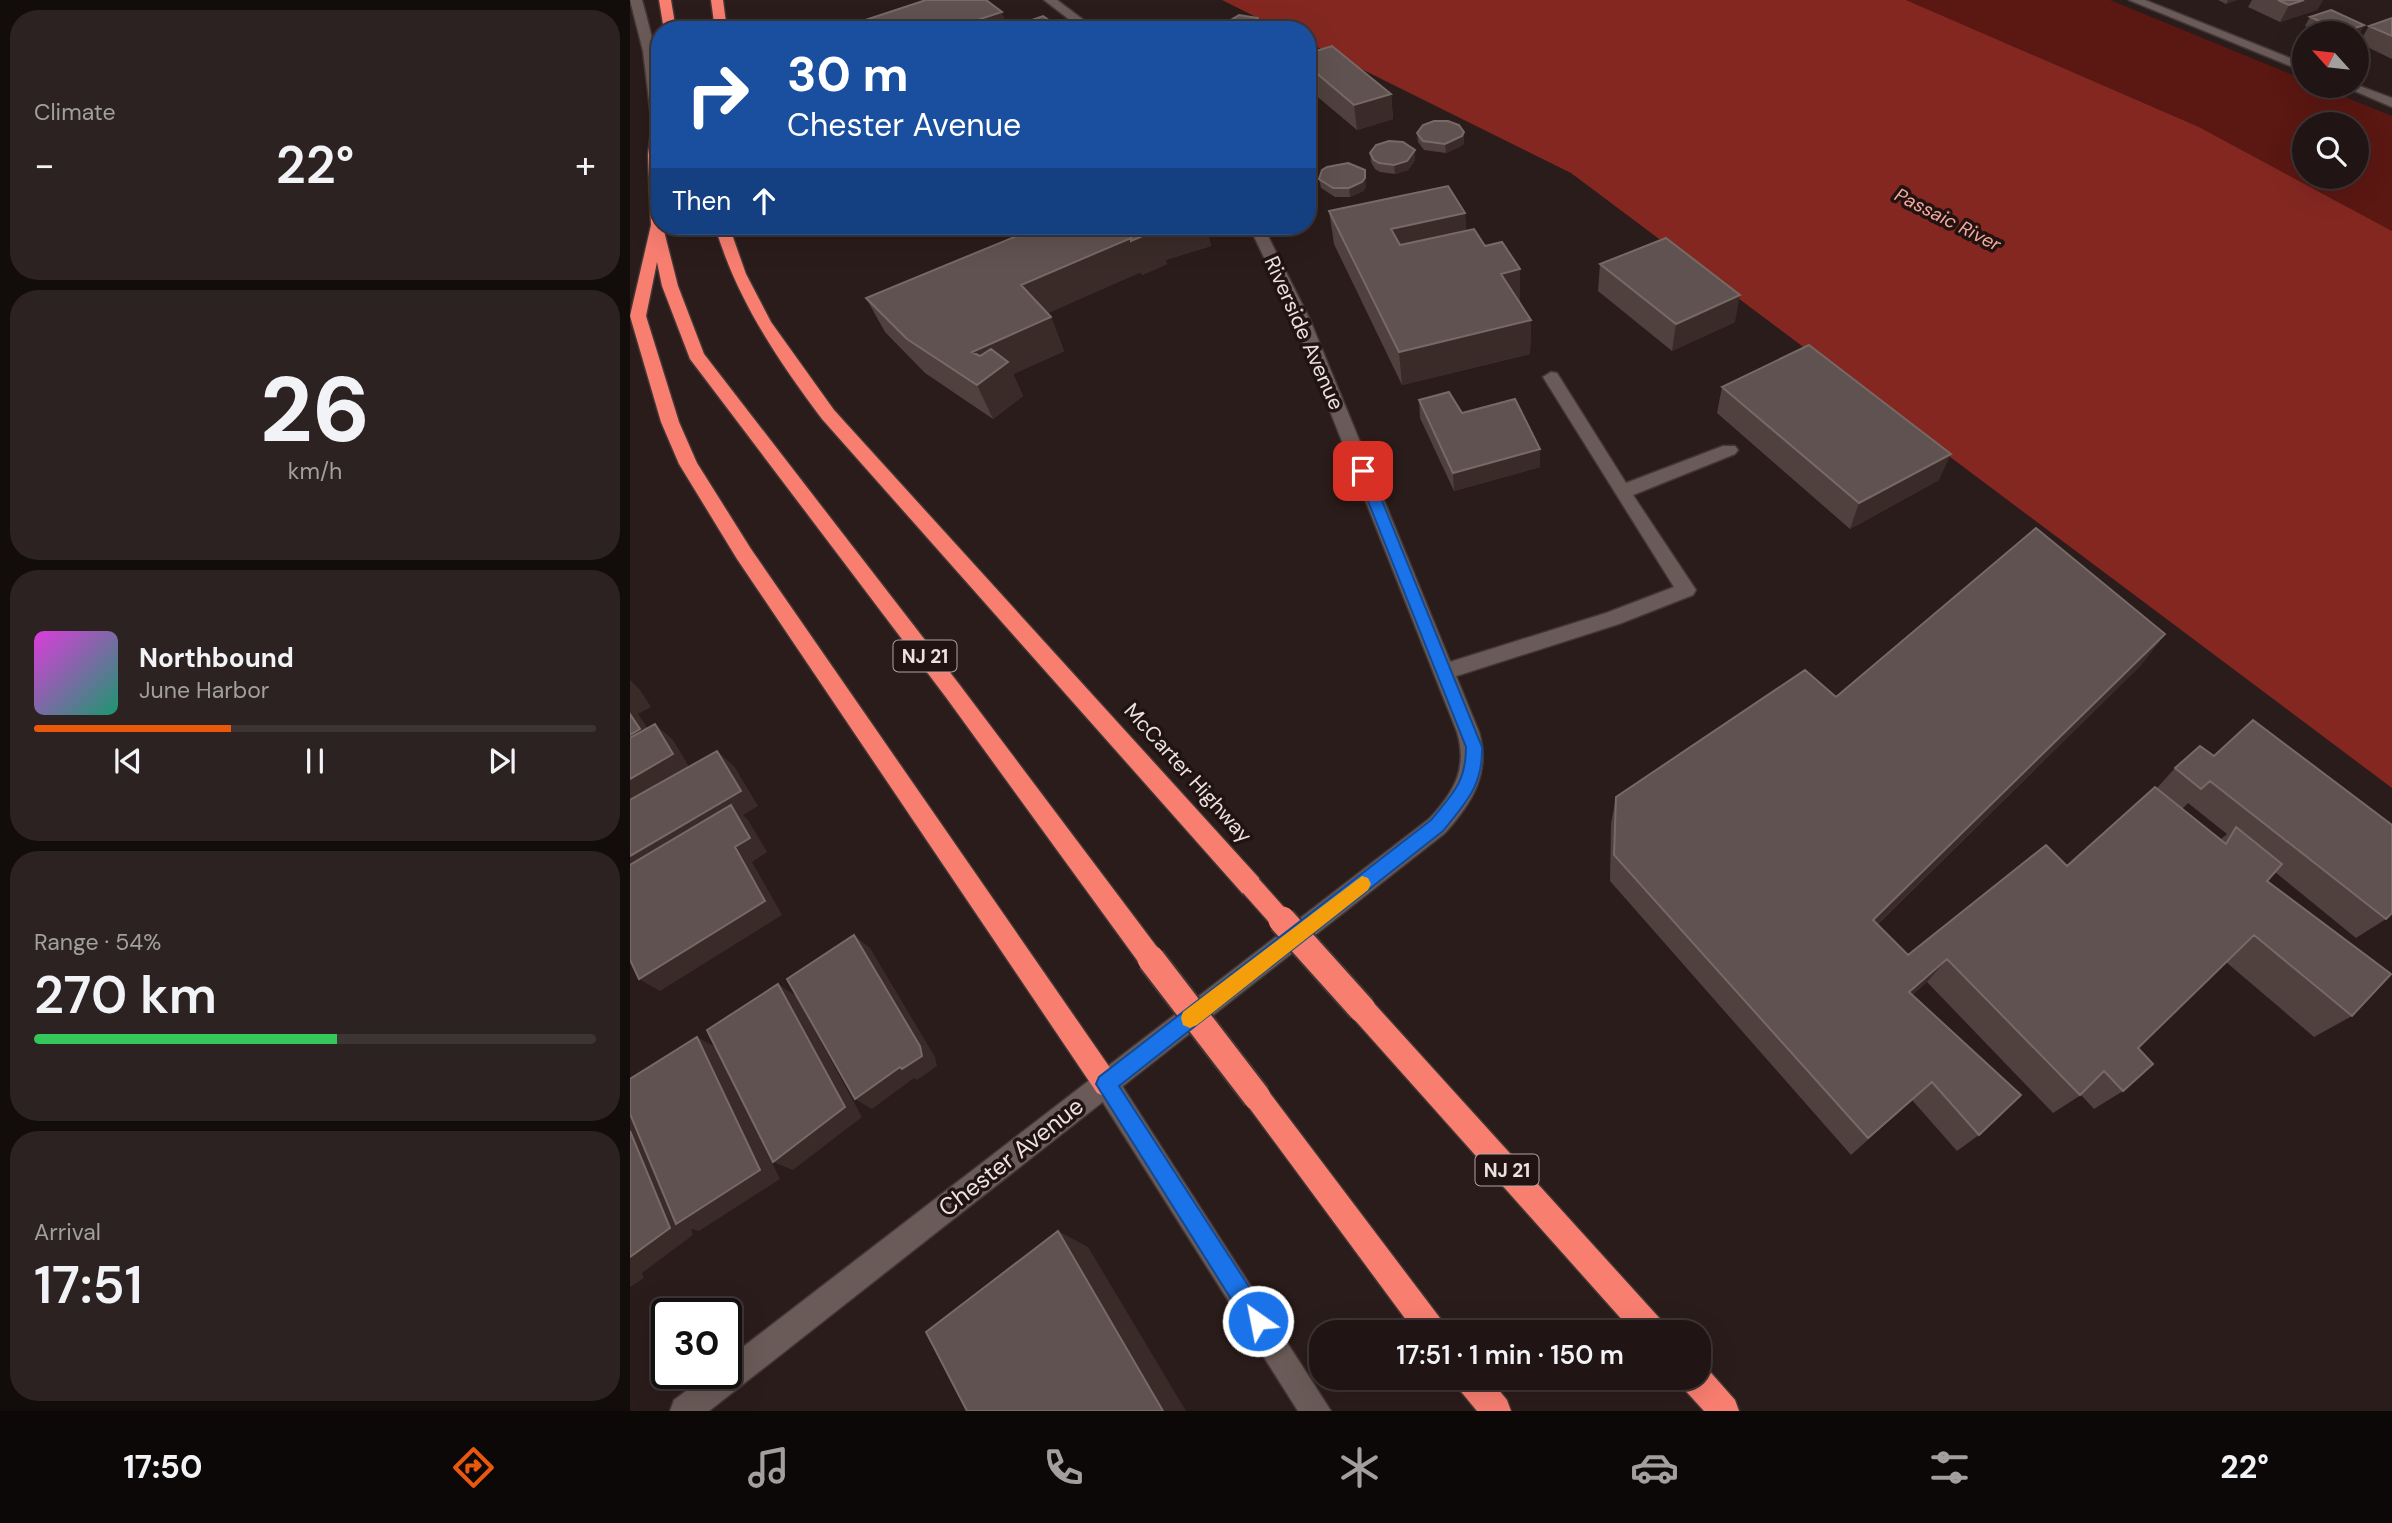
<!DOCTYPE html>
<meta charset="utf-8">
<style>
body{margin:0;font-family:"DM Sans",sans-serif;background:#2d2222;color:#f1f3f6;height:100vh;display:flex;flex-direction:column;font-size:26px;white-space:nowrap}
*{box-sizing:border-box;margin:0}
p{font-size:23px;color:#a29fa0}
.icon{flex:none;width:38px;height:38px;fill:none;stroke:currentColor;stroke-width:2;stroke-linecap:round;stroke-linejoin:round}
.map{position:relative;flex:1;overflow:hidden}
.side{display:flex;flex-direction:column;gap:10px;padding:10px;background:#120c0b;width:630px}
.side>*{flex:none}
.banner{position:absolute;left:21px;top:21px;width:665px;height:214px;border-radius:28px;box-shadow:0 7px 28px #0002,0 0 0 2px #3d3434;background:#1a4fa0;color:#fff;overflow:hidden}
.needle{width:46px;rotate:297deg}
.controls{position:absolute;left:1662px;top:21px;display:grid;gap:14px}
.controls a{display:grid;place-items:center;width:77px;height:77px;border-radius:50%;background:#201514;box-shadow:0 7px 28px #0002,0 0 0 2px #3d3434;font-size:35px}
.speed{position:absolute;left:21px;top:1298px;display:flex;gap:14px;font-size:35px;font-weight:700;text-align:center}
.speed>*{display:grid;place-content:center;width:91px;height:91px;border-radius:50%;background:#201514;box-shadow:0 7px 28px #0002,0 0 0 2px #3d3434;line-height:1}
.speed .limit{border:4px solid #111;border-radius:10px;background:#fff;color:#111}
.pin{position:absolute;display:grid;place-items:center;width:60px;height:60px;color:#fff;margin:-30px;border-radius:14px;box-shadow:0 4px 10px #0006}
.me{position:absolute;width:77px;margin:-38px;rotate:327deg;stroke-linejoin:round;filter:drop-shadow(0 0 5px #0008)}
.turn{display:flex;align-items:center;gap:24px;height:147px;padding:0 21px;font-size:32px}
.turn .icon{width:91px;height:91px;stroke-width:2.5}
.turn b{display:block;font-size:49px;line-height:60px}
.then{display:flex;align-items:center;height:66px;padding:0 21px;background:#0003;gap:14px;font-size:26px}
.big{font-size:52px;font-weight:600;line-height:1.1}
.side .card{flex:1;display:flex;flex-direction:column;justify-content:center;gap:10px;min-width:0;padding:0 24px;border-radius:28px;background:#2d2222}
.side .dial{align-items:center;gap:0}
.dial b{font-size:91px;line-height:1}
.song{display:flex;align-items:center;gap:21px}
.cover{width:84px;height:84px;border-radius:10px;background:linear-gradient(135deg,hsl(300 70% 55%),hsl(160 70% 35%))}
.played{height:7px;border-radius:4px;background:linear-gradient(90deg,#ea580c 35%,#3d3434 35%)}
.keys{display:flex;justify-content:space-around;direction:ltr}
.heat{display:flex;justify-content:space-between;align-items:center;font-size:38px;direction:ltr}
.charge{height:10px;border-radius:5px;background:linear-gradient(90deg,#34c759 54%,#3d3434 0)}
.trip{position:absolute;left:679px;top:1320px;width:402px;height:70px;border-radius:28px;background:#201514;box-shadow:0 7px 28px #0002,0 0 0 2px #3d3434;font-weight:600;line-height:70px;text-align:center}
.tab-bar{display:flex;height:112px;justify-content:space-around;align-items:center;background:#0d0808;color:#a29fa0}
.tab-bar .icon{width:49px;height:49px}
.tab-bar .on{color:#ea580c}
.tab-bar b{font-size:32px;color:#f1f3f6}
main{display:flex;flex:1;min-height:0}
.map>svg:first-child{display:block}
.green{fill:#5b1712;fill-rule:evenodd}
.water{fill:#852721}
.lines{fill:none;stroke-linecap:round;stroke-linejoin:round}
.lane-casing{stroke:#423735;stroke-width:3}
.street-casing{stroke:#423735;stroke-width:3}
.secondary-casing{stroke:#423735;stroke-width:3}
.highway-casing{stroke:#423735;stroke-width:3}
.lane{fill:#6b5b58;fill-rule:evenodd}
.street{fill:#6b5b58;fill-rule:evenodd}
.secondary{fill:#6b5b58;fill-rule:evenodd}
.highway{fill:#f87e70;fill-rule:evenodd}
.highway-bridge-far1-casing{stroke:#423735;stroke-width:24;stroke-linecap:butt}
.highway-bridge-casing{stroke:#423735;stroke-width:31;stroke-linecap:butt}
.highway-bridge-far1{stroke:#f87e70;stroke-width:21}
.highway-bridge{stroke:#f87e70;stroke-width:27}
.wall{fill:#50413e;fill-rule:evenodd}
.shaded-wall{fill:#3a2b28}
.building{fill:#605250;stroke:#766966;stroke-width:2}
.route{fill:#1a73e8;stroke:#114b97;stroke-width:2}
.slow{fill:#f59e0b}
.labels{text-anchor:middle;stroke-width:7;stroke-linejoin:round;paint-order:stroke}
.far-water-label{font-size:19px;font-style:italic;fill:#f8a99e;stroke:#201311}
.shield{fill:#201311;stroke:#aea3a2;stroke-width:2}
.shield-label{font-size:19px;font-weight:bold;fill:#ebe1e0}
.street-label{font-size:21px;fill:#ebe1e0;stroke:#201311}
.near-street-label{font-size:24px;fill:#ebe1e0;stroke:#201311}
</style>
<main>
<section class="side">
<div class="card"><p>Climate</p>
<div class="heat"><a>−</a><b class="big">22°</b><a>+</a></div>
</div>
<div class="card dial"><b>26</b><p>km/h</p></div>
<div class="card">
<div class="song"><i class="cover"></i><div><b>Northbound</b><p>June Harbor</p></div></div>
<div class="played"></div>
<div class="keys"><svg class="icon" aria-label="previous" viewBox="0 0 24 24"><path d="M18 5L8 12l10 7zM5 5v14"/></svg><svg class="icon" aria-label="pause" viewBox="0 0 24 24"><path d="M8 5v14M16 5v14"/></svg><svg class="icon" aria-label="next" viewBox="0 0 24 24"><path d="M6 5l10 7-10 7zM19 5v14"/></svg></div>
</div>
<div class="card"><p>Range · 54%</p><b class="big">270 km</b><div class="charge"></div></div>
<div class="card"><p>Arrival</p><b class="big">17:51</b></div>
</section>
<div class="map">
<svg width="1762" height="1411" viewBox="0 0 1762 1411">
<rect width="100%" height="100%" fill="#2a1c1a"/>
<path class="green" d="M1276 0H1480L1675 80V86H1688L1762 116V231L1569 127ZM1675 124H1727V177H1675Z"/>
<path class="water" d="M592 0H1276L1569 127 1762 231V788L941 173 677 42V30H652Z"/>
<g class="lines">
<g class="lane-casing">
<path id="lane" d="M0 0H12C20 30 39 94 28 121L21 117 13 51Z
M921 372 927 373 996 483 1093 446H1105L1108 450 1105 454 1003 495 1066 590 1063 595 989 624 814 680 807 678 804 672 807 666 976 613 1044 587 913 377Z"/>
</g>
<g class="street-casing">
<path id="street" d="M476 1071 485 1075 701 1411H668L467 1093 463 1084 467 1075Z"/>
</g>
<g class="secondary-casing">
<path id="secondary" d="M414 0H427L467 30H453Z
M1499 0H1515L1675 64V72Z
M1727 85 1762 98V107L1713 86Z
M619 226H633L680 320 849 732C861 773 842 803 815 833L79 1411H40L44 1400 79 1374H96V1360L799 819C824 792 838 769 827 732L664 320Z"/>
</g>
<g class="highway-casing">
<path id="highway" d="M29 0H41L46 30H34Z
M81 0H93L97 30H85Z
M30 105V226H35L34 231 48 286 74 354 329 684 530 951 533 959 530 967 521 971 512 967 315 696 60 359 32 286 27 262 16 316 49 422 67 463 121 549 485 1075 489 1084 485 1093 476 1097 467 1093 107 559 49 464 31 422 0 316 21 225 18 155 24 109Z
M85 226H99L116 274 141 322 204 410 629 878 633 886 629 894 621 897 613 894 192 419C147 359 106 298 85 226Z
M732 997 741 1000 1033 1322 1038 1332H1003L723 1018 719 1009 723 1000Z
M627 1084 636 1088 813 1322 818 1332H785L618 1106 614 1097 618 1088Z
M1069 1364 1075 1366 1105 1400 1109 1411H1074L1053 1388 1049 1377H1069Z
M824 1377H858L877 1400 881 1411H847L828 1388Z"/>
</g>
<use href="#lane" class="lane"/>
<use href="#street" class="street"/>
<use href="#secondary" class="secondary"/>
<use href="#highway" class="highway"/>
<g class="highway-bridge-far1-casing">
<path id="highway-bridge-far1" d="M621 886 653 922"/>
</g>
<g class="highway-bridge-casing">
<path id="highway-bridge" d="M652 920 732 1009
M521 959 627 1097"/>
</g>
<use href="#highway-bridge-far1" class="highway-bridge-far1"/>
<use href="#highway-bridge" class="highway-bridge"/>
</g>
<path class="wall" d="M1588 0H1607L1596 4Z
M1622 0H1693L1687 10 1650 22 1618 7Z
M1701 10 1734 25 1729 34 1691 33 1675 26 1680 17Z
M1762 18V59L1729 43 1739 26Z
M596 23 629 27V30H598Z
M677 44 686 51 761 94 763 119 727 130 677 88Z
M787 133 834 141 833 145 816 153 794 150 788 142Z
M785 150V160L778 170 765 174 750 172 745 169 741 162 740 153Z
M689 179 736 187 733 191 720 197H705L691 188Z
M699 211 835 213 836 231 901 320 900 354 772 385 704 244Z
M411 226H576L581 246 535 260 537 264 512 275 511 272 417 313 421 317 434 351 383 374 393 396 363 419 295 373 255 332 236 298Z
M970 264 1105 322 1042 351 968 291Z
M1092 387 1309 480 1220 529 1087 413Z
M789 400 832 413 910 449V467L824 491 790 418Z
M1535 634 1511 665 1247 925 1278 955 1437 866 1527 788 1545 768 1570 746 1756 919 1726 938 1645 872 1637 881 1722 1016 1684 1037 1596 962 1508 1048 1493 1091 1464 1109 1451 1095 1423 1113 1297 982 1282 995 1349 1135 1327 1151 1282 1100 1221 1155 980 881 981 824 986 797 1206 697ZM1558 803 1597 834 1590 840 1552 809Z"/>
<path class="shaded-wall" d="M1598 0H1607L1596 4Z
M1674 0H1693L1687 10 1650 22 1659 5Z
M372 12 378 30H317Z
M628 18 629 30H619V29Z
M1734 25 1729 34 1713 33V32Z
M761 94 763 119 727 130 724 105Z
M834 132V141L833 145 816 153 815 144Z
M785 150V160L778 170 765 174 764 165Z
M735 170 736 187 733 191 720 197 719 188Z
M835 213 837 247 765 263 761 229Z
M527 226H576L581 246 535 260 537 264 512 275 511 272 405 319 391 285Z
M890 269V303L871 274Z
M1110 295 1105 322 1042 351 1046 324Z
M421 317 434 351 383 374 393 396 363 419 347 385 342 352Z
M901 320 900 354 772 385 769 352Z
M910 449V467L824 491 823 473Z
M1321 454 1309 480 1220 529 1229 503Z
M1535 634 1511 665 1227 944 1243 920Z
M0 680 10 690 21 707 8 714 29 745 0 761Z
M25 724 43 740 61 770 0 806V779Z
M87 751 104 766 128 806 113 815 118 820 137 852 122 862 152 915 30 991 9 979 0 882V856Z
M224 935 240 948 305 1057 307 1066 287 1080 284 1078 242 1109 225 1099 270 1067Z
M1317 959 1297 982 1261 1014 1279 992Z
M148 984 166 996 232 1117 163 1170 143 1162Z
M67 1037 87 1048 150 1179 69 1231 61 1229 63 1235 12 1273 14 1278 0 1287V1098Z
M428 1231 458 1247 556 1411H533Z"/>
<path class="building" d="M296 0H356L372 12 317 30H205Z
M1648 0H1674L1659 5Z
M1701 10 1734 25 1713 32 1680 17Z
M609 15 628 18 627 25 619 29H603L596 23Z
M413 16 433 30H373Z
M1762 18V36L1739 26Z
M677 44 686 51 702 46 761 94 724 105 677 65Z
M804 121H818L829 125 834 132 832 136 815 144 793 141 787 133 793 125Z
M759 141 773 142 785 150 777 161 764 165 749 163 744 160 740 153 746 145Z
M718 163 735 170V178L732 182 719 188H703L689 179 692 170 697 167Z
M818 186 835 213 761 229 770 245 844 229 855 246 872 242 890 269 871 274 901 320 769 352 699 211Z
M411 226H527L524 227 527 230 501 241V238L391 285 421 317 342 352 350 356 361 349 378 362 347 385 277 339 236 298Z
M1036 238 1110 295 1046 324 970 264Z
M1179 345 1321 454 1229 503 1092 387Z
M819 392 832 413 885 399 910 449 823 473 789 400Z
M1406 528 1535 634 1243 920 1278 955 1416 845 1437 866 1525 787 1596 844 1606 827 1652 864 1637 881 1761 974 1722 1016 1624 935 1508 1048 1523 1064 1493 1091 1474 1071 1450 1095 1317 959 1279 992 1391 1095 1349 1135 1302 1082 1238 1138 984 855 986 797 1175 670 1206 697Z
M0 714 10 729 0 735Z
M1623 720 1762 825V913L1756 919 1580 781 1571 789 1545 768 1570 746 1584 756Z
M25 724 43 754 0 779V738Z
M87 751 111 791 0 856V800Z
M101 805 120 838 105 847 135 901 9 979 0 960V865Z
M224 935 290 1046 292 1056 272 1069 270 1067 225 1099 157 979Z
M148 984 215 1107 143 1162 77 1030Z
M67 1037 130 1170 46 1224 0 1114V1079Z
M0 1131 40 1228 0 1257Z
M428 1231 533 1411H337L296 1332Z"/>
<path class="route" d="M733 466 740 471 852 747C853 786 836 802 813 831L489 1086 636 1313 639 1321 636 1329 628 1332 620 1329 466 1084 469 1077 801 820C822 794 836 783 836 747L726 471Z"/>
<path class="slow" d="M732 876 738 878 741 884 738 890 567 1025 560 1028 553 1025 551 1018 553 1012Z"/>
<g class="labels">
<g class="far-water-label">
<text transform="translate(1318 219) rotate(27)" y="7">Passaic River</text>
</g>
<g class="shield">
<rect x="263.5" y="640.5" width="63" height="31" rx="5"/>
<rect x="845.5" y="1154.5" width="63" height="31" rx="5"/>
</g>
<g class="shield-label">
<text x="295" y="663">NJ 21</text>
<text x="877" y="1177">NJ 21</text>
</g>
<g class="street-label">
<text transform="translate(674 333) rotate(66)" y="7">Riverside Avenue</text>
<text transform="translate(558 773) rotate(48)" y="7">McCarter Highway</text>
</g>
<g class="near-street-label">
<text transform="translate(381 1157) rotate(-38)" y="8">Chester Avenue</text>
</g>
</g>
</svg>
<div class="controls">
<a><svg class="needle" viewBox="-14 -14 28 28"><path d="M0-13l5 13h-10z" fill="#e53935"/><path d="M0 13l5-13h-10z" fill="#a29fa0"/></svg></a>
<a><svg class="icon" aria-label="search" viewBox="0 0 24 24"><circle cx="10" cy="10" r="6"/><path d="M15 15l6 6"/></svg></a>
</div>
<div class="speed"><div class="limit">30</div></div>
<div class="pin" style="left:733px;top:471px;background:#d93025"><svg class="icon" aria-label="arrive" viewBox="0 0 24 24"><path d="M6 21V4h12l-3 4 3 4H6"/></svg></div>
<svg class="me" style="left:628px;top:1321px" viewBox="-20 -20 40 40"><circle r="17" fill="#1a73e8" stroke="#fff" stroke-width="3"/><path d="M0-11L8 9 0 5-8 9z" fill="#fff"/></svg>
<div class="trip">17:51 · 1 min · 150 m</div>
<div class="banner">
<div class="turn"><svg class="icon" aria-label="right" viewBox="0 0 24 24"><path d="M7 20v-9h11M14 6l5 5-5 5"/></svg><div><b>30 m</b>Chester Avenue</div></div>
<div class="then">Then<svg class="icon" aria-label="ahead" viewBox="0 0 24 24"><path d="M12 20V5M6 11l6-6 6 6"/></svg></div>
</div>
</div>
</main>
<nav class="tab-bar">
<b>17:50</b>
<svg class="icon on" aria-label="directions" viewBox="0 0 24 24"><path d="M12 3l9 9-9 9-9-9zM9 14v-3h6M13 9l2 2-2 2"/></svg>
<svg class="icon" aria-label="music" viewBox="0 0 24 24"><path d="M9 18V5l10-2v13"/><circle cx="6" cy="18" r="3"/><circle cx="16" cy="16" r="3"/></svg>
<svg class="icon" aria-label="phone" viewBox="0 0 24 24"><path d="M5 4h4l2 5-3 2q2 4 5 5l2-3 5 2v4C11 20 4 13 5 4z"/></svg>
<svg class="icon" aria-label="climate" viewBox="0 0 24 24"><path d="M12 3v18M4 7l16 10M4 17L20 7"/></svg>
<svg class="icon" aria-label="car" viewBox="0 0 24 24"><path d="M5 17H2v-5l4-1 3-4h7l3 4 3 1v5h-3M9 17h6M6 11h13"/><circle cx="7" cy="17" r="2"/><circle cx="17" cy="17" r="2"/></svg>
<svg class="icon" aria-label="filters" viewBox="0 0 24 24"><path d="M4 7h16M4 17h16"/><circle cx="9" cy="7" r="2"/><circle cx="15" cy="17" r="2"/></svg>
<b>22°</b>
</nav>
